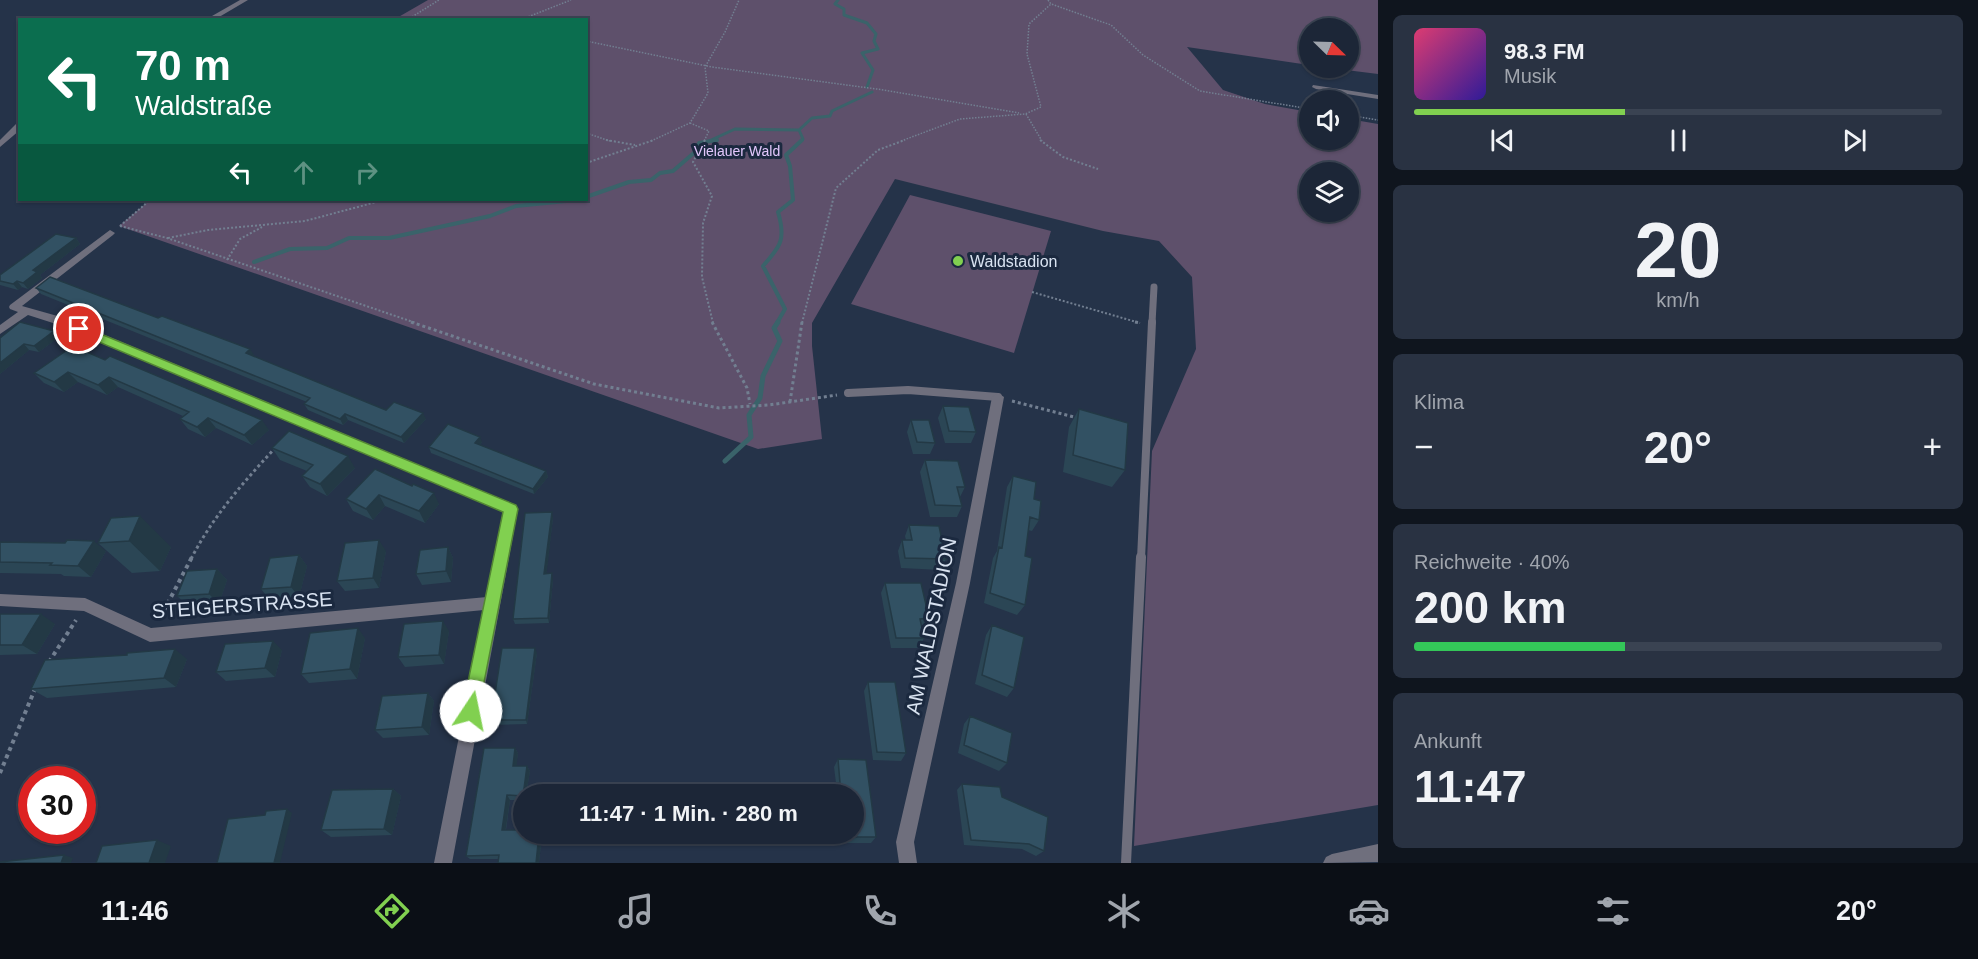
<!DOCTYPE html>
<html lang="de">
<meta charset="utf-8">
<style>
body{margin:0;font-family:Helvetica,sans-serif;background:#293242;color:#f1f3f6;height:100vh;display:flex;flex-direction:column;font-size:22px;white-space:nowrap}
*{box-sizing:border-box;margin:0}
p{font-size:20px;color:#a0a5ad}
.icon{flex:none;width:33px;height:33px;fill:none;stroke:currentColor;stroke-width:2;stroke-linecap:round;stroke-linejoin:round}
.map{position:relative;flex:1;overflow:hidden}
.panel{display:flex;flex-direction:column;gap:15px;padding:15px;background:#0f151e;width:600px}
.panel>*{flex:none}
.banner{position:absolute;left:18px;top:18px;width:570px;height:183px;border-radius:0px;box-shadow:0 2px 4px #0004,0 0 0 2px #3a4352;background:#0b6e4f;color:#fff;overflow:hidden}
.needle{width:39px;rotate:113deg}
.buttons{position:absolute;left:1299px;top:18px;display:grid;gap:12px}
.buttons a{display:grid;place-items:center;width:60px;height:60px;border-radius:50%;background:#1c2637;box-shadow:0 2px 4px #0004,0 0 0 2px #3a4352;font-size:30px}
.speed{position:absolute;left:18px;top:766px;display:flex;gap:12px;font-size:30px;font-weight:700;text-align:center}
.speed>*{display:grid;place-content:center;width:78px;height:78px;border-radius:50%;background:#1c2637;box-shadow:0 2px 4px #0004,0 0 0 2px #3a4352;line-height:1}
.speed .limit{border:9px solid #d22;background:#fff;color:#111}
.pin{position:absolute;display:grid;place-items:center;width:51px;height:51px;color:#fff;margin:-26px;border:3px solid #fff;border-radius:50%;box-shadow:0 2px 6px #0007}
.me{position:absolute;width:66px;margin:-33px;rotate:11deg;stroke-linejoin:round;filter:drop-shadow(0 0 4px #0008)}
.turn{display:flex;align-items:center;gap:21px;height:126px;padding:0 18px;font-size:27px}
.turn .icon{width:78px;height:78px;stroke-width:2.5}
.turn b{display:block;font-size:42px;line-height:51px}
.lanes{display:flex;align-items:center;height:57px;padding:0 18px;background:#0003;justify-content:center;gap:30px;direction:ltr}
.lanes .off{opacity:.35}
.big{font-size:45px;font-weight:700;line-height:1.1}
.panel .tile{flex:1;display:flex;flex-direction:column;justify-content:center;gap:9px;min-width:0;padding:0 21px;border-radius:9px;background:#293242}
.panel .dial{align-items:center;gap:0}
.dial b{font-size:78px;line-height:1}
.song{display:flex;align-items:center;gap:18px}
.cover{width:72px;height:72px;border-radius:9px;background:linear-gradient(135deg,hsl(340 70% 55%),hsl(250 70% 35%))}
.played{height:6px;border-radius:3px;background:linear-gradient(90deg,#81d050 40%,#3a4352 40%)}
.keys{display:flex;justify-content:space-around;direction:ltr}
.heat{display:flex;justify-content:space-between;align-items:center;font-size:33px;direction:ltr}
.charge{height:9px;border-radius:4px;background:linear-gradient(90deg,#34c759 40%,#3a4352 0)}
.trip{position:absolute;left:513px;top:784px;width:351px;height:60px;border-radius:30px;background:#1c2637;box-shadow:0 2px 4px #0004,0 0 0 2px #3a4352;font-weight:700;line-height:60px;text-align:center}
.menu{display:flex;height:96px;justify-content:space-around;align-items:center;background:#0b0f16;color:#a0a5ad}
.menu .icon{width:42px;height:42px}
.menu .current{color:#81d050}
.menu b{font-size:27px;color:#f1f3f6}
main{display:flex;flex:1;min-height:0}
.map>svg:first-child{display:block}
.green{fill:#5e506b;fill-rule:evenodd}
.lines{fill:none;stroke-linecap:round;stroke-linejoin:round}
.stream-far2{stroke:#3a636a;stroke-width:3}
.stream-far1{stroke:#3a636a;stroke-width:4}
.stream{stroke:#3a636a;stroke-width:5}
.path-far3{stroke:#727f91;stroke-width:1.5;stroke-dasharray:1.5 1.5;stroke-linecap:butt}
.path-far2{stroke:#727f91;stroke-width:2;stroke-dasharray:2 2;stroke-linecap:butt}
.path-far1{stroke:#727f91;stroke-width:3;stroke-dasharray:3 3;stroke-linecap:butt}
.path{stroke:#727f91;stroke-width:4;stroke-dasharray:4 4;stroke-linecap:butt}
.lane-far2{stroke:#6f6f7d;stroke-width:7}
.lane-far1{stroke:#6f6f7d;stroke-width:8}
.lane{stroke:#6f6f7d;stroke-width:10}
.street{fill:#6f6f7d;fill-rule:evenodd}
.wall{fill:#2b4655}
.shaded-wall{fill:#233945}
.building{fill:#325163;stroke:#233945;stroke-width:1.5}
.route{fill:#81d050;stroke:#548734;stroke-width:1.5}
.poi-dot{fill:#81d050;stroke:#1b293f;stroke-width:2}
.labels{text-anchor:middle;stroke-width:6;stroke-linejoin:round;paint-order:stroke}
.far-park-label{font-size:14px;fill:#e2c7fc;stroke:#1b293f}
.poi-label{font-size:16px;fill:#d8e2f0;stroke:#1b293f;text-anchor:start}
.near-street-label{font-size:20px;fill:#d8e2f0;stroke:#1b293f}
</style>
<main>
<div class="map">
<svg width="1378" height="863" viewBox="0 0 1378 863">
<rect width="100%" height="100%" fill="#253349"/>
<path class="green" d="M428 0H1378V74L1330 68H1348V28H1310L1309 65 1187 47 1223 90 1265 104 1309 112 1310 140H1348L1349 119 1378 124V805L1134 846 1152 451 1196 349 1192 277 1159 241 1103 231 895 179 812 323V346L822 439 758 449 119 226 150 200H586V20L395 19ZM1310 172H1348V212H1310Z
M910 195 1051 231 1014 353 851 304Z"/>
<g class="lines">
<path class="stream-far2" d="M838 0 835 4 844 9V15L867 23 876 34 874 41 878 49 862 53 873 70 867 87
M709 141 735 129 799 130
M801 141 803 139 799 130 812 118 830 116 832 111 872 92"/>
<path class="stream-far1" d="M586 197 629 182 651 180 660 173 673 171 695 152 699 143 717 140
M254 262 290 249 327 248 349 238H389L490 216 516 206 576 200
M777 323 785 309 763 266C781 246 786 239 778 212L793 200 790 166 786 155 802 140"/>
<path class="stream" d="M725 461 751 437 749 415 760 398 763 376 780 341 774 328 778 322"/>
<path class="path-far3" d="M1048 0 1051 4 1111 25 1143 55 1200 91 1310 109
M407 20 439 0
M520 20 571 0
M586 41 712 67 884 90 1019 113
M1026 114 1042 141
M1348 115 1378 120
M690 123 709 131 704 141
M586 133 610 141
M651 141 690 123 708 93 705 67 725 32 739 0
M901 141 960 119 1025 114 1041 107 1027 54 1029 24 1051 4"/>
<path class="path-far2" d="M606 140 635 145
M705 140 693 162 712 196 703 223 702 277 713 323
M1040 140 1063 157 1098 169
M586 163 654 140
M120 226 167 238 416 323
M120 226 150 200
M168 238 208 230 305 221 384 200
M227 260 240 239 262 227
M1032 292 1140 323
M802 323 836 188 878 150 905 140"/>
<path class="path-far1" d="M411 322 594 384 719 408 769 405 837 395
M712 322 747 388 750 404
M1135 322 1140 323
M1012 401 1078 418
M790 402 802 322
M191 559C213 516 243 483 275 448"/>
<path class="path" d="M160 618 192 557
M49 662 76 620
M0 773 35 689"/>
<path class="lane-far2" d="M1152 323 1154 287"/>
<path class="lane-far1" d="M848 393 908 390 998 397
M1141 559 1152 322"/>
<path class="lane" d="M1126 863 1141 557"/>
<path class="street" d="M240 0H248L214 20H205Z
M1313 85 1378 95V99L1316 89 1312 87Z
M17 123H20V130L0 147V140Z
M110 230 115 233 113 235 22 306 61 317 516 505 518 509 452 863H434L484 610 150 642 84 611 0 606V594L85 598 151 628 487 597 504 512 53 323 28 315 0 334V325L18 312 10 309 9 307 10 305Z
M998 393 1004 397 970 583 914 842 917 863H899L896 842 956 583 992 397Z
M1378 844V862L1323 863 1326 857 1332 854Z"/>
</g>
<path class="wall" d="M76 238 80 244 40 275 42 278 28 289 22 287 18 290 0 285V275Z
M36 288 254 355 253 356 386 410 426 419 404 443 348 420 343 425 308 410 304 404 307 402 41 294Z
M59 337 39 352 29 350 0 374V338Z
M73 346 269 430 252 445 216 428 205 437 188 429 180 419 183 416 118 387 107 395 78 382 64 392 44 383 34 373Z
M943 406 976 432 971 443H945L938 418Z
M1079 409 1125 470 1112 487 1063 472 1069 427Z
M911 420 935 443 930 454H913L907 432Z
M482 442 480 445 546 471 548 477 534 494 431 453 429 447Z
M272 448 355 468 327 496 310 487 302 476 307 471 280 460Z
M925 460 965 487 960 497 962 506 957 517H930L920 472Z
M375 469 439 504 425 523 385 506 373 520 353 511 346 499Z
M1013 476 1034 499 1039 520 1032 531 1028 530 1025 556V605L1017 615 984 603 993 558 997 551 1007 487Z
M111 518 171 547 160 571 132 573 98 543Z
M553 518 546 574 553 579 549 623 515 624 513 619Z
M909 525 946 559 941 570 901 568 898 551 902 540H906L905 536Z
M0 542 106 551 91 577 64 576 61 574 0 573Z
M448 547 453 558 451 582 422 585 416 574Z
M386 551 379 588 345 591 337 581Z
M299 555 307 566 299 597 270 600 261 589Z
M217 569 227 580 219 604 188 606 177 596Z
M885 583 929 618 923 628H922L924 638 919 648H891L881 593Z
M0 614 55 624 37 654 0 655Z
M992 625 1014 688 1007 697 975 684 986 635Z
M449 631 444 664 405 667 398 657Z
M365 638 357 679 309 683 301 674Z
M282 650 275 677 226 681 216 672Z
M537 653 527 724 493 725 491 720Z
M187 659 176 687 47 698 31 689Z
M868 682 906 753 901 761 873 760 864 691Z
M428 693 434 701 429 735 383 738 375 730Z
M970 716 1007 763 999 771 958 753 964 724Z
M515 748 518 753 516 766H527L530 771 526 795H524V800H510L506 830 524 834H542L539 863 498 859H470L466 856Z
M838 759 876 837 871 843H830L829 834H854V795H826L825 790 829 783H836L834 767Z
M962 784 1002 797 1044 851 1036 856 1022 849 964 845 957 790Z
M393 789 401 796 392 835 331 837 321 830Z"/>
<path class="shaded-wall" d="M76 238 80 244 40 275 42 278 28 289 23 283 33 270Z
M17 281 22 287 18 290 13 284Z
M54 331 59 337 39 352 34 346Z
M24 344 29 350 0 374V363Z
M250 349 254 355 250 359 246 353Z
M68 372 78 382 64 392 54 382Z
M109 377 118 387 107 395 98 385Z
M423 413 426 419 404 443 401 437Z
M345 414 348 420 343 425 340 419Z
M208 418 216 428 205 437 197 427Z
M262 420 269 430 252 445 244 435Z
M480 437 482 442 477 449 475 443Z
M348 456 355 468 327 496 320 484Z
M546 471 548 477 534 494 533 489Z
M434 493 439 504 425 523 419 511Z
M379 495 385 506 373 520 366 509Z
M552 512 553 518 546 579 544 574Z
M140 516 171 547 160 571 129 541Z
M379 540 386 551 379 588 373 578Z
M94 541 106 551 91 577 78 566Z
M448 547 453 558 451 582 446 571Z
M299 555 307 566 299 597 291 587Z
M217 569 227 580 219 604 209 594Z
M552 573 553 579 549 623 548 618Z
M41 614 55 624 37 654 22 645Z
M443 621 449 631 444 664 439 655Z
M358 628 365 638 357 679 350 669Z
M273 641 282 650 275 677 265 668Z
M535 648 537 653 527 724 526 720Z
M175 649 187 659 176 687 164 678Z
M428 693 434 701 429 735 422 727Z
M515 748 518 753 516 771 513 766Z
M527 766 530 771 526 795H524V796H523Z
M393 789 401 796 392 835 384 829Z
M507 795 510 800 505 834 502 830Z
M287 809 292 813 280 863H274Z
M539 834H542L539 863H536Z
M157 840 171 846 165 863H149Z
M64 855 73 858 71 863H61Z"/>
<path class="building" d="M56 234 76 238 33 270 37 272 23 283 17 281 13 284 0 281V275Z
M50 277 158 318 162 316 250 349 246 353 386 410 394 402 423 413 401 437 345 414 340 419 304 404 310 398 36 288Z
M20 322 54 331 34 346 24 344 0 363V338Z
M73 346 105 360 110 356 262 420 244 435 208 418 197 427 180 419 189 412 109 377 98 385 68 372 54 382 34 373Z
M943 406 969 407 976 432 949 431Z
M1079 409 1128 423 1125 470 1073 455Z
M911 420H929L935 443 917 442Z
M448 424 480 437 475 443 546 471 533 489 429 447Z
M289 431 348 456 320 484 302 476 313 465 272 448Z
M925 460 958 461 965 487H957L962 506 935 505Z
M375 469 412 486 413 484 434 493 419 511 379 495 366 509 346 499Z
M1013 476 1036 482 1034 499 1041 501 1039 520 1030 517 1025 556 1032 558 1025 605 990 593 999 547 1002 548Z
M552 512 544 574 552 573 548 618 513 619 525 513Z
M140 516 129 541 98 543 111 518Z
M909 525 939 526 946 559 905 558 902 540H912Z
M67 540 94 541 78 566 50 565 52 563 0 562V542L65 543Z
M379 540 373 578 337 581 345 543Z
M448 547 446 571 416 574 420 550Z
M299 555 291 587 261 589 270 558Z
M217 569 209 594 177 596 187 571Z
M885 583H921L929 618 920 619 924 638H896Z
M0 614H41L22 645H0Z
M443 621 439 655 398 657 404 624Z
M992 625 1024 637 1014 688 982 675Z
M358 628 350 669 301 674 310 633Z
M273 641 265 668 216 672 225 644Z
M502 648H535L526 720H491Z
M175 649 164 678 31 689 45 660 127 655V653Z
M868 682H895L906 753 877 752Z
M428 693 422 727 375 730 382 696Z
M970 716 1012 733 1007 763 964 745Z
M484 748H515L513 766H527L523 796 507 795 502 830H524V834H539L536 863H498L499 855 466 856Z
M838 759 866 760 876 837H834V834H854V795H830L829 783H840Z
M962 784 1000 787 1002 797 1048 817 1044 851 1029 844 971 840Z
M393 789 384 829 321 830 332 790Z
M287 809 274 863H217L228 819 265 815 266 811Z
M157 840 149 863H96L102 846Z
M64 855 61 863H0V862Z"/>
<path class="route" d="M79 325 516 505 518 509 477 718 471 720 465 718 462 711 503 512 75 332 73 329Z"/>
<circle class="poi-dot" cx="958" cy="261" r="6"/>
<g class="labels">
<g class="far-park-label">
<text x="737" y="156">Vielauer Wald</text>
</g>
<g class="poi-label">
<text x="970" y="267">Waldstadion</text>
</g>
<g class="near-street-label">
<text transform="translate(242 605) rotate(-4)" y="7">STEIGERSTRASSE</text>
<text transform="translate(931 626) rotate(-78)" y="7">AM WALDSTADION</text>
</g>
</g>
</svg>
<div class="buttons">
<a><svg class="needle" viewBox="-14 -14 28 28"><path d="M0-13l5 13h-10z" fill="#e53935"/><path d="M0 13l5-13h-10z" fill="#a0a5ad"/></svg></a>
<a><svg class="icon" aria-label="sound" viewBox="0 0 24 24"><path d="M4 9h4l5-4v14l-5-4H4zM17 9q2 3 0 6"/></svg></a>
<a><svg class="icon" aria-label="layers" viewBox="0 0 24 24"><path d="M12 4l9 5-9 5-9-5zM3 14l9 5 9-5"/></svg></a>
</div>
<div class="speed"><div class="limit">30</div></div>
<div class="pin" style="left:79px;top:329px;background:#d93025"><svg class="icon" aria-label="arrive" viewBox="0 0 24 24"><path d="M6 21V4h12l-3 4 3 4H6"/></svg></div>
<svg class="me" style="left:471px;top:711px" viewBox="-20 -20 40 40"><circle r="19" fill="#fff"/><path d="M0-13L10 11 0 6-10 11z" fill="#81d050"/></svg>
<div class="trip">11:47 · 1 Min. · 280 m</div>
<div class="banner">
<div class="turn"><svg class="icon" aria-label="left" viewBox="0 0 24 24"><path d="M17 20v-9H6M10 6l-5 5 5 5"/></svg><div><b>70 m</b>Waldstraße</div></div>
<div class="lanes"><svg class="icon" aria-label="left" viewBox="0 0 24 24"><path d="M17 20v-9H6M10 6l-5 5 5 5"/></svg><svg class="icon off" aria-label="ahead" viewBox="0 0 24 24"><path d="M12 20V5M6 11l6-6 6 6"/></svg><svg class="icon off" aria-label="right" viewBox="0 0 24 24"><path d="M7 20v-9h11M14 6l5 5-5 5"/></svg></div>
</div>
</div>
<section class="panel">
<div class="tile">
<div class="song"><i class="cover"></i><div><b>98.3 FM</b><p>Musik</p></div></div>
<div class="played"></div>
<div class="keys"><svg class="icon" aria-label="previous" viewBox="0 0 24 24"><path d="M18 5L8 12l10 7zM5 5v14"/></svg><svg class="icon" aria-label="pause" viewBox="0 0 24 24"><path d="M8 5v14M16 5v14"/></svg><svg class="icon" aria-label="next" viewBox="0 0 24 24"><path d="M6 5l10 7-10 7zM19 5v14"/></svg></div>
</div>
<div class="tile dial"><b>20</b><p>km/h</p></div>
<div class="tile"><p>Klima</p>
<div class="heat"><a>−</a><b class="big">20°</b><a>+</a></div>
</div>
<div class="tile"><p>Reichweite · 40%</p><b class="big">200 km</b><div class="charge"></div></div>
<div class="tile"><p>Ankunft</p><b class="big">11:47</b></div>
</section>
</main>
<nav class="menu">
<b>11:46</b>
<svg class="icon current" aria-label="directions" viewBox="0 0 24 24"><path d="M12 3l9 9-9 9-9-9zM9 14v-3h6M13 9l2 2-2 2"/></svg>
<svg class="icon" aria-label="music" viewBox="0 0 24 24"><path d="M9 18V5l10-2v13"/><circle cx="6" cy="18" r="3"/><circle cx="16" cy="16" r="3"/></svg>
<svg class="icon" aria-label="phone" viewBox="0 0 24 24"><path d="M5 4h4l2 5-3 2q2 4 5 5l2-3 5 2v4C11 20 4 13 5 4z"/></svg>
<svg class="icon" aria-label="climate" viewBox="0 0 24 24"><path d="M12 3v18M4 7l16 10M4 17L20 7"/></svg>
<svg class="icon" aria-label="car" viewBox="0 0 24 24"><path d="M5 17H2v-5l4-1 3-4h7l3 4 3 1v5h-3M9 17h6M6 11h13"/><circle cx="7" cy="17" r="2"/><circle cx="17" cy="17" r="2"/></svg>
<svg class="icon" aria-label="filters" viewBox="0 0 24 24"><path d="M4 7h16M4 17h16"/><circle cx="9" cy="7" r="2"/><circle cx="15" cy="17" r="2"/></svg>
<b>20°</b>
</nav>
